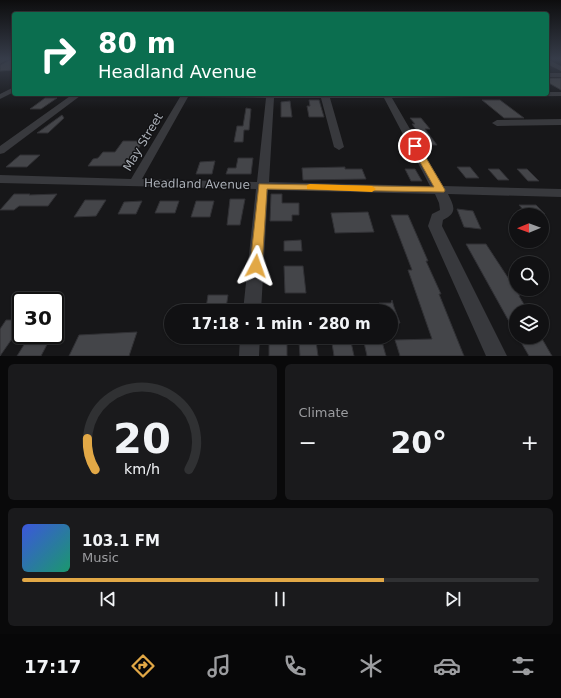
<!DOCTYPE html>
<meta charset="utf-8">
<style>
body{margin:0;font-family:"DejaVu Sans",sans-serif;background:#1a1a1c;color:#f1f3f6;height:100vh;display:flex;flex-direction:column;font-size:15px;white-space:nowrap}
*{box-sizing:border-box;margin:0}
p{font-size:13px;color:#9c9da0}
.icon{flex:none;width:22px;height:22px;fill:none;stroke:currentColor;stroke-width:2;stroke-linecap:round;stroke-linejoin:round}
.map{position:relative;height:356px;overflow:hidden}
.drawer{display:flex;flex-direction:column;gap:8px;padding:8px;background:#09090a;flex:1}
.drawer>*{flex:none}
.top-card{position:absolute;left:12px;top:12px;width:537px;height:84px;border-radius:4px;box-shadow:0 1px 3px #0004,0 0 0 1px #303133;background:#0b6e4f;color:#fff;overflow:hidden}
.needle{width:26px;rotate:269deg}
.buttons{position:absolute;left:509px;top:208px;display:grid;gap:8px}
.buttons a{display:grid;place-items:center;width:40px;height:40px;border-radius:50%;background:#111113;box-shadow:0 1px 3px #0004,0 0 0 1px #303133;font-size:20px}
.speed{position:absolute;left:12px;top:292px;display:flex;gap:8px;font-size:20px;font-weight:700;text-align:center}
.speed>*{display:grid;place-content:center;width:52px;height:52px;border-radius:50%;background:#111113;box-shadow:0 1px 3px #0004,0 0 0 1px #303133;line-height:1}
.speed .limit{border:2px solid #111;border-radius:6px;background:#fff;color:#111}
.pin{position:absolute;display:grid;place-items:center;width:34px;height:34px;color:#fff;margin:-17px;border:2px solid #fff;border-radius:50%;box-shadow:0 1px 4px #0007}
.me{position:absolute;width:44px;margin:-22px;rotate:4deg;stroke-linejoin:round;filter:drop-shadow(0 0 3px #0008)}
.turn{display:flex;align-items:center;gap:14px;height:84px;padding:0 20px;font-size:18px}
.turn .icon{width:52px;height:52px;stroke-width:2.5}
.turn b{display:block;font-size:28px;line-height:34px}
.big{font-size:30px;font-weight:600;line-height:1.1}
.drawer .widget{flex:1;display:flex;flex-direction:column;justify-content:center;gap:6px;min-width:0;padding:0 14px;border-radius:6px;background:#1a1a1c}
.drawer .dial{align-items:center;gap:0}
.dial svg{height:104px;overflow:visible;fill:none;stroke:#303133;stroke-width:7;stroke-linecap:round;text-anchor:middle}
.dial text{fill:#f1f3f6;stroke:none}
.song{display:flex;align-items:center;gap:12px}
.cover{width:48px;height:48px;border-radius:6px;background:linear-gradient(135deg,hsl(230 70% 55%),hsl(160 70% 35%))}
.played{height:4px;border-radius:2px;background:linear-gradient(90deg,#e2a846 70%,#303133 70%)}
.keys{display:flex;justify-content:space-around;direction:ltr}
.heat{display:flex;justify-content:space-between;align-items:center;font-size:22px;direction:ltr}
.drawer .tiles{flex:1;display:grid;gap:8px;grid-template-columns:1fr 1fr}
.widget:last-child{grid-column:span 2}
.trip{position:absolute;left:164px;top:304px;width:234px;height:40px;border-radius:20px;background:#111113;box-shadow:0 1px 3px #0004,0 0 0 1px #303133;font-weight:600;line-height:40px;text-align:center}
.menu{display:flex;height:64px;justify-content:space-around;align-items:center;background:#070708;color:#9c9da0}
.menu .icon{width:28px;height:28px}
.menu .current{color:#e2a846}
.menu b{font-size:18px;color:#f1f3f6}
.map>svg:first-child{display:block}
.building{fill:#444549;stroke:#313135}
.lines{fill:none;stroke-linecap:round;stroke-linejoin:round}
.minor{fill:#38393d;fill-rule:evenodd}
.route{fill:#e2a846;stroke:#936d2e}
.slow{fill:#f59e0b}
.labels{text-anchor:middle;stroke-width:3;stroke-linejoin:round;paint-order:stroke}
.street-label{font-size:12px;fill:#aaafb7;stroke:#121214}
</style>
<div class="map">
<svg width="561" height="356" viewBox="0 0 561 356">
<rect width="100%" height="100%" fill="#171719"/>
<path class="building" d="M12 59H14V70L0 71V65Z
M547 78H561V90L547 82Z
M45 98H57L41 109H30Z
M309 100H319L324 117H309L307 106H310Z
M482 100H500L524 118H504Z
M290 101 292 117H281V102Z
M246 108 251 109 249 130H244L243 142H234L237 126H243Z
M62 115 64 118 48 133H37Z
M410 118H421L430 129H425L437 145H427L412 124H415Z
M123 141H143L128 166H88L93 159 98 158 103 152H115Z
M20 155H40L27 167H6Z
M238 158H253L251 174H226L228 168H236Z
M215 161 212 174H196L200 162Z
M345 167V169H362L366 179 303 180 302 168Z
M457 167H470L479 178H466Z
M405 169H415L422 181H411Z
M488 169H499L509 180H498Z
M517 169H527L539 181H528Z
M14 194H30L29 195 57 194 48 206H19L14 210H0Z
M271 194H282V203H299V215H292V221H270Z
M230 199H245L240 225H227Z
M85 200H106L96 216 74 217Z
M142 201 136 214H118L124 202Z
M160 201H179L175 213H155Z
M196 201H214L210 217H191Z
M519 205H536L545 214H527Z
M457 209 473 211 481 229 464 227Z
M368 212 374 232 335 233 331 213Z
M391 215H408L428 261H426L441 294H439L464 356H400L395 340 432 339 408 270H412Z
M301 240 302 251H284V241Z
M466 244H486L520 296H519L528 311H516V334Z
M284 266H303L306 293H285Z
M208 295H228L226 308H206Z
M392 300 394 307 400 323 391 324V311H381L379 303H391Z
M6 320H21V326L0 356V329Z
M137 332 129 356H69L79 335Z
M30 335H52L41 356H17Z
M269 337H287V356H269Z
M331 337H350L354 356H334Z
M518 337H541L552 356H529Z
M363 338H381L386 356H367Z
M316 341 318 356H300L299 342Z"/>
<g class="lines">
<path class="minor" d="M9 59 0 64V60Z
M547 59 561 66V71L547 64Z
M547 73H561V77H547Z
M14 87V92L0 99V94Z
M547 92H561V96L392 98 443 186 561 189V197L448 194C454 206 458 213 443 220L442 226 507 356H486L428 226 432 214 440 210 439 203 435 194 268 190 261 311H243L256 189 0 183V175L131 179 180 97 80 96 4 153 0 154V146L73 94H547ZM188 97 266 98 257 182 142 179ZM274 98H321L334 147 339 150 344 147 330 98H384L430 186 269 182Z
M561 119V125L497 126 492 123 497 120Z
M240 337H260L259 356H239Z"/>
</g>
<linearGradient id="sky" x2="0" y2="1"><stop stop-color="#0d0d0e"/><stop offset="0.54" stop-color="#363c49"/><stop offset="1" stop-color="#363c49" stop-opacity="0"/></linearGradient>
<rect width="561" height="109" fill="url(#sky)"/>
<path class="route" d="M415 144 419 146 445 190 444 192 267 189 262 266 260 270 256 271 252 270 250 266 259 184 434 187 411 146Z"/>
<path class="slow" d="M310 184 372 186 376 189 372 192 307 189V185Z"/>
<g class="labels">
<g class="street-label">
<text transform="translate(143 142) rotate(-59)" y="4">May Street</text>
<text transform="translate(197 184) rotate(1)" y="4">Headland Avenue</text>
</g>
</g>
</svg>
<div class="buttons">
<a><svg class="needle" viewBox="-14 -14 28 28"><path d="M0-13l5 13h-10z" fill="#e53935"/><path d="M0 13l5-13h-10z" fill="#9c9da0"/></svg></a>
<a><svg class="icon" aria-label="search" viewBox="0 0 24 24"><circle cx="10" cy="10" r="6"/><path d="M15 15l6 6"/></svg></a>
<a><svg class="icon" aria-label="layers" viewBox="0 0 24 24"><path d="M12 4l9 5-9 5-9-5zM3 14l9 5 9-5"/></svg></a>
</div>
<div class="speed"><div class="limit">30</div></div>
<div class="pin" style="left:415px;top:146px;background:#d93025"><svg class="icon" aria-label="arrive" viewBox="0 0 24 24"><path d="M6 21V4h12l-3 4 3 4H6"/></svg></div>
<svg class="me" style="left:256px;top:266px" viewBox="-20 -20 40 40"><path d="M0-17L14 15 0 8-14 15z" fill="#e2a846" stroke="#fff" stroke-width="4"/></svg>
<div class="trip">17:18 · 1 min · 280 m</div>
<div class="top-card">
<div class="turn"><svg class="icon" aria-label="right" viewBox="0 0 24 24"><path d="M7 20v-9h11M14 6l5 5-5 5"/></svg><div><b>80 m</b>Headland Avenue</div></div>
</div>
</div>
<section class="drawer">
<div class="tiles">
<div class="widget dial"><svg viewBox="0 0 100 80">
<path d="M14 69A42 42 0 1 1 86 69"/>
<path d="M14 69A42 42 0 0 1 8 45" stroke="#e2a846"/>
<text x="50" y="56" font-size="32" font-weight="700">20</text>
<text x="50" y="72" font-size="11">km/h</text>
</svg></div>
<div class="widget"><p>Climate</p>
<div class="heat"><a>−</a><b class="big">20°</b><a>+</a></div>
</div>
<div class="widget">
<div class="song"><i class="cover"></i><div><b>103.1 FM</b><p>Music</p></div></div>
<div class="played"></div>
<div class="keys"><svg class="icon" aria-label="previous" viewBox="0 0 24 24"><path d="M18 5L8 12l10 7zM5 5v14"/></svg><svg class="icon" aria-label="pause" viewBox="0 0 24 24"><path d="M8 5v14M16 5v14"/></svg><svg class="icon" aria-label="next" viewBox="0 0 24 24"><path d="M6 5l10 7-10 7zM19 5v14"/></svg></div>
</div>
</div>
</section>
<nav class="menu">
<b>17:17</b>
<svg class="icon current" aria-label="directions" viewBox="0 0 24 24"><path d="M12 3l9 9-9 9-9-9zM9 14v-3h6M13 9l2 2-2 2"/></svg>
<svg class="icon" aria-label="music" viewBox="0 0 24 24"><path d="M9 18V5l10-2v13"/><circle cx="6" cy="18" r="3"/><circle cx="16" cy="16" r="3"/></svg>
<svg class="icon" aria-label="phone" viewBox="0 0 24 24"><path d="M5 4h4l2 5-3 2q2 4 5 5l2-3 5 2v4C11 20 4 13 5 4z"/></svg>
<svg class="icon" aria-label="climate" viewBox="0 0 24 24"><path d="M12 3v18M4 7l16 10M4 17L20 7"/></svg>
<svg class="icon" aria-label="car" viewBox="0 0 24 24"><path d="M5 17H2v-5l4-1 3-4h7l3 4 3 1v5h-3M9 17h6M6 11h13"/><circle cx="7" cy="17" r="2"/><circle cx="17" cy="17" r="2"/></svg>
<svg class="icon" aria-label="filters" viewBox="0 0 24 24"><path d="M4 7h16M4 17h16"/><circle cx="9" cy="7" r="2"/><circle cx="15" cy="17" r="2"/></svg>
</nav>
